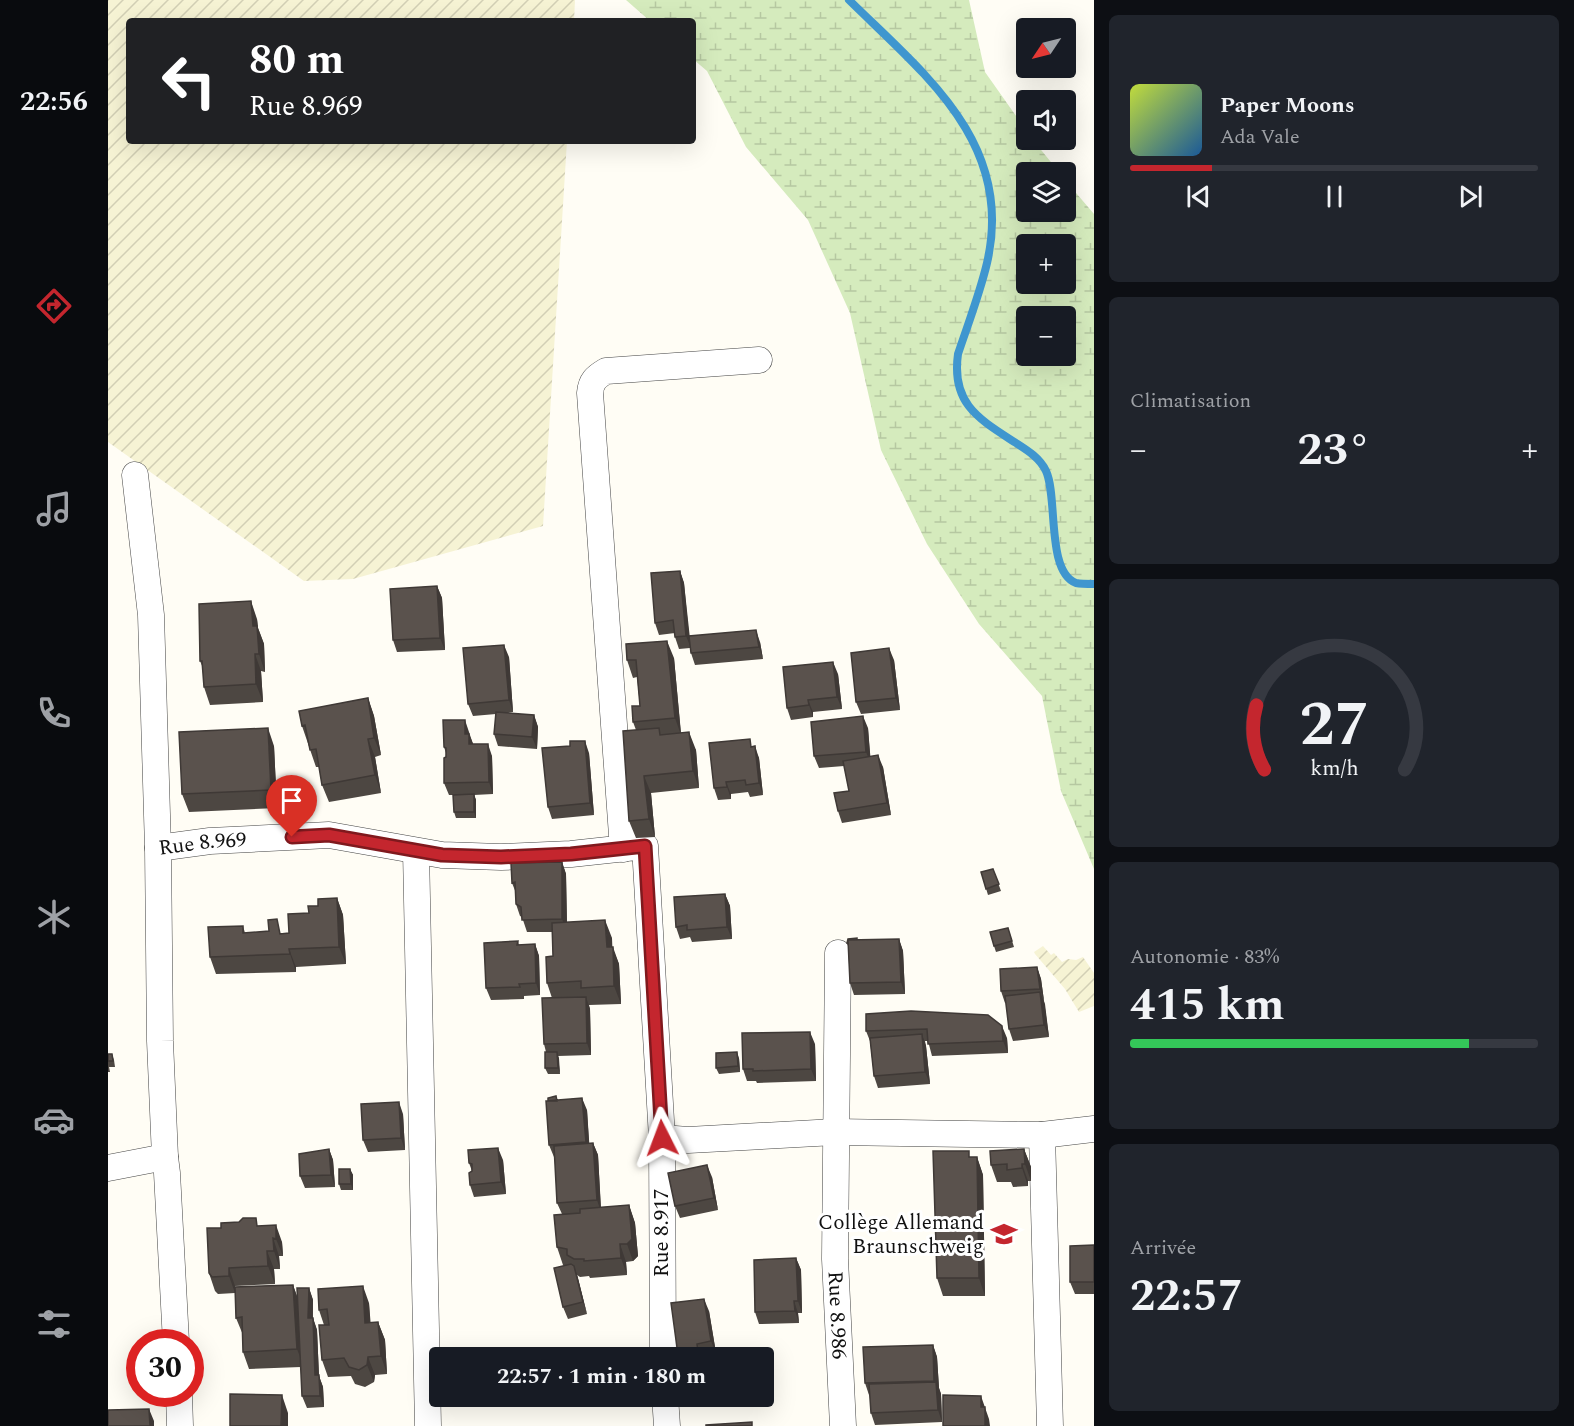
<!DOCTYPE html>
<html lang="fr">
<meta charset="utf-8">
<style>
body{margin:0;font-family:Spectral,serif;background:#20242c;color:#f1f3f6;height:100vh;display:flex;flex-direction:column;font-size:22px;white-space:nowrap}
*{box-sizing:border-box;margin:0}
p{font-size:20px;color:#9ea1a6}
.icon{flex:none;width:33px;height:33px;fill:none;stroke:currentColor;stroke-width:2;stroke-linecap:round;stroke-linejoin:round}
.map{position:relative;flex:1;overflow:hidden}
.details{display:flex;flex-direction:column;gap:15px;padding:15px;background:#0d0f14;width:480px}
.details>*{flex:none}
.top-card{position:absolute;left:18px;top:18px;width:570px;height:126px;border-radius:6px;box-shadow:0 6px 24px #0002;background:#202124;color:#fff;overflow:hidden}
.needle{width:39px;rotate:235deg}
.controls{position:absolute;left:908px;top:18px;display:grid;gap:12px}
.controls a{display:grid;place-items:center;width:60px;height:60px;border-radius:6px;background:#171b24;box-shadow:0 6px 24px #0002;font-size:30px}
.speed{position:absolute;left:18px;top:1329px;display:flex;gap:12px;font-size:30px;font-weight:700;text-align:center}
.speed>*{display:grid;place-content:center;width:78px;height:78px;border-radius:50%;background:#171b24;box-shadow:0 6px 24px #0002;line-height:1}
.speed .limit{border:9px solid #d22;background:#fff;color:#111}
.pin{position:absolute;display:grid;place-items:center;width:51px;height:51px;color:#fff;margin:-62px -26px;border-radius:50% 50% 50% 0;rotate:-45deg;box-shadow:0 0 6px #0007}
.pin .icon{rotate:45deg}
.me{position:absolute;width:66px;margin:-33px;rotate:357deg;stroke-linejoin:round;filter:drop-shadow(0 0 4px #0008)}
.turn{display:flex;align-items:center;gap:21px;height:126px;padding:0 24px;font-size:27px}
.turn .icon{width:78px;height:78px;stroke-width:2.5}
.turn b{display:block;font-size:42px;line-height:51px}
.big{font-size:45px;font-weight:700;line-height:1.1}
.details .card{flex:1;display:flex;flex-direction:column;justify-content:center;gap:9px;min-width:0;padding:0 21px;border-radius:9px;background:#20242c}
.details .dial{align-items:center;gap:0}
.dial svg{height:156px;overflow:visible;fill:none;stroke:#363941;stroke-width:7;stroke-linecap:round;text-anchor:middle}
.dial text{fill:#f1f3f6;stroke:none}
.song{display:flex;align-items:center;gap:18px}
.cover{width:72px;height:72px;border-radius:9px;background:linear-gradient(135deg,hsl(70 70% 55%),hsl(210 70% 35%))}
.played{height:6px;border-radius:3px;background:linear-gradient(90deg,#c4262e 20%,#363941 20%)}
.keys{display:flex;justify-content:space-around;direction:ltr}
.heat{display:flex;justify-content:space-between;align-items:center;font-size:33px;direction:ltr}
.charge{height:9px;border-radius:4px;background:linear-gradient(90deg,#34c759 83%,#363941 0)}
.trip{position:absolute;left:321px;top:1347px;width:345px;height:60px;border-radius:6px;background:#171b24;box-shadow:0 6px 24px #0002;font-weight:700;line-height:60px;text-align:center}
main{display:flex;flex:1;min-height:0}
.menu{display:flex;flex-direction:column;width:108px;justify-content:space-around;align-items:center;background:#090b0e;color:#9ea1a6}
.menu .icon{width:42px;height:42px}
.menu .current{color:#c4262e}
.menu b{font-size:27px;color:#f1f3f6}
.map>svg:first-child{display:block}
.farmland{fill:url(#farmland-furrows)}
.wetland{fill:url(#wetland-marsh);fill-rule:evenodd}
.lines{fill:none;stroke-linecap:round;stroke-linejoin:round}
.stream{stroke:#3f96cf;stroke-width:8}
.street-casing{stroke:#444;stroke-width:27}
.street{stroke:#fff;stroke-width:26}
.wall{fill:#4d4742}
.shaded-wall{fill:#3f3936}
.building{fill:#5a524d;stroke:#3f3936;stroke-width:1.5}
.route-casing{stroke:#7f191e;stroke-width:15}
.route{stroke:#c4262e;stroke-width:10}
.labels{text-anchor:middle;stroke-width:6;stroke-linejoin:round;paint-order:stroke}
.street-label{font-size:21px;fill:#111;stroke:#fff}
.poi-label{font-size:21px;fill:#111;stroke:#fff;text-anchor:end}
</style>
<main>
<nav class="menu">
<b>22:56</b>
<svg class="icon current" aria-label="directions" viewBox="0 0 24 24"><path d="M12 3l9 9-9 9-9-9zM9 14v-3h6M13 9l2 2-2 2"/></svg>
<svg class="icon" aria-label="music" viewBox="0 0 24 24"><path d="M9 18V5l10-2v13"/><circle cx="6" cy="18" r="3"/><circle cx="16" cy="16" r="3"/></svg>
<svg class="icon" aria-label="phone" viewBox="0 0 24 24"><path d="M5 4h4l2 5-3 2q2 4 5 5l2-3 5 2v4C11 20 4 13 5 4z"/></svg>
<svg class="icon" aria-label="climate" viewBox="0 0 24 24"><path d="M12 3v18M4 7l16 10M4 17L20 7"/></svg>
<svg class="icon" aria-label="car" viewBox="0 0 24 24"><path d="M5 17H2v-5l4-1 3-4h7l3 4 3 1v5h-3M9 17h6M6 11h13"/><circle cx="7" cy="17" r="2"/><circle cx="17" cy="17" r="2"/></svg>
<svg class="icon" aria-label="filters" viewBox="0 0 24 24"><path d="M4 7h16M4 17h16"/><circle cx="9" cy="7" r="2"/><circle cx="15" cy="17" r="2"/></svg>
</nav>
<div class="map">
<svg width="986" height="1426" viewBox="0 0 986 1426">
<defs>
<pattern id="farmland-furrows" width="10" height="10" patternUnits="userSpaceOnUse" patternTransform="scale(1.5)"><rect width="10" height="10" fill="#f6f3d4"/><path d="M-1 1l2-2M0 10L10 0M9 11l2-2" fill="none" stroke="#d2cfb5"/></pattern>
<pattern id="wetland-marsh" width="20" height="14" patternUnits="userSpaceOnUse" patternTransform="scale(1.5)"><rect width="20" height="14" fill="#d5ebbd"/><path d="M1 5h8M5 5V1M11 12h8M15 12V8" fill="none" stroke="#b6c8a1"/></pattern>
</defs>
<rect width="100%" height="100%" fill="#fffdf5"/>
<path class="farmland" d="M0 0H467L466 21H21V141H459L435 526 245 579 196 581 0 442Z
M935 946 943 955 946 953 954 962 960 959 968 960 975 957 986 973V1006L971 1012 957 989 927 954 926 952Z"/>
<path class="wetland" d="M518 0H861L877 72 918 130V140H925L951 172H918V212H957V180L986 214V869L953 791 934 696 871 624 819 544 773 450 742 313 700 220 638 147 599 71 585 59V21H542ZM918 244H957V284H918ZM918 316H957V356H918Z"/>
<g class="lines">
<path class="stream" d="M741 0C816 74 907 143 879 263 872 293 860 324 850 354 843 404 871 419 908 443 919 450 932 458 938 471 950 496 938 572 968 583 973 584 980 584 986 584"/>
<g class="street-casing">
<g id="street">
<path d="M27 475 43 615 50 848"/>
<path d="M515 849 482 393C483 381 488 377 498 371L651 360"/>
<path d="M308 851 320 1426"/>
<path id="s1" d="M730 953 727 1259 735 1426"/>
<path d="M934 1135 942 1426"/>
<path d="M57 1157 59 1173 68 1342"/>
<path id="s2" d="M0 1168 57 1157 52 1041 50 848 102 841 221 835 334 855 393 857 463 854 537 846 554 1138"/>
<path d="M555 1358 554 1138 580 1140 727 1132 934 1135 986 1129"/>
<path d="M71 1394 72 1426"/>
<path d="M557 1396 559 1426"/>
</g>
</g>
<use href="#street" class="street"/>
</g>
<path class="wall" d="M572 571 576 583 581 636 652 642 655 659 587 665 583 653 582 648 571 649 567 637V633L551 635 547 623Z
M329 586 334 598 337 650 289 652 285 640Z
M149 619 150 628 156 644 157 672 153 671 155 702 102 705 96 687 95 668 92 661Z
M401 657 405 712 398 713 426 715 430 727 429 749 390 746 386 734 388 714 365 716 360 704Z
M566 658 573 733 588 750 591 788 543 793 547 837 528 838 521 821 528 730 525 722 532 706 529 677 525 678 519 660Z
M786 660 792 710 753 714 748 702Z
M730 674 734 709 705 712V717L683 720 679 708Z
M260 698 266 716 273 755 267 757 273 793 221 802 214 785 211 767H208L194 726Z
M760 728 762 756 775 767 783 815 734 823 730 811 741 791 736 766 711 768 706 756Z
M361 732 365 744 384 756 385 794 366 795 368 800V818H348L346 812 345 795H341L336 783 338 753 336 747Z
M166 746 169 808 81 812 74 794Z
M645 747 651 758 655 795 642 797 640 792 623 794V799L610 800 606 788Z
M481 753 486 815 444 819 440 807Z
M454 862 458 874 459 922 504 938V947L511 964 513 1004 481 1005 482 1009 483 1055 450 1056 452 1074H440L437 1068 438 1052 436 1044 444 998 439 983 445 956 444 932H419L414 917 412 916 408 904V893L404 883Z
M885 869 893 891 880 895 873 872Z
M617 894 622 906 624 939 584 942 582 937 572 939 568 927Z
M229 898 235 915 238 964 188 967V972L108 974 102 957 135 926 137 933H181L201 913 210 906Z
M900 928 906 947 888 952 886 946Z
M791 939 795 951 797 994 746 995 742 983 740 946 739 943 750 940Z
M410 941 411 945 427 944 431 956 432 995 416 996V999L383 1000 378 988Z
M929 967 933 979 941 1037 905 1041 901 1029 898 1003H897L893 991Z
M758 1014 899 1038 900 1053 824 1056 820 1041H817L818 1046 822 1084 770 1088 766 1076 762 1041 758 1031Z
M707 1044 708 1081 649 1083 648 1081H639L635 1069Z
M0 1054H4L6 1060 7 1067H1L2 1072H0Z
M631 1058 632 1072 611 1074 608 1068Z
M450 1100 479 1110 481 1144 485 1143 490 1155 493 1208 521 1205 527 1223 530 1256 525 1261 518 1262 519 1275 482 1278 481 1276 472 1277 469 1275 479 1314 460 1319 455 1307 458 1265H455L449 1247 454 1214 449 1203 447 1157H446L441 1145Z
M295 1114 297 1150 260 1152 255 1140Z
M221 1149 225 1160 227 1187 197 1188 192 1176Z
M916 1149 923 1167V1181H920V1186L905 1187 903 1182H889L883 1165Z
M864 1157H869L875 1175 877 1296H835L829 1278Z
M395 1160 398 1194 366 1197 362 1185 364 1171 361 1163Z
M242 1169 245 1175V1190H233L231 1184Z
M604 1177 610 1210 572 1218 567 1206Z
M151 1226 174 1242 175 1256H171L172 1269H166L167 1284 127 1286V1287L185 1285 190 1299 201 1288 205 1300V1318L209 1330 211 1376 215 1387 216 1407 199 1408 194 1396 193 1367 141 1369 135 1352V1335L128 1318 127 1293 110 1294 107 1291 101 1273Z
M986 1245V1294H967L962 1282Z
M688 1258 693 1270 694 1313H690L691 1323 651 1324 647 1312Z
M261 1303 262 1322H270L277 1340 279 1374 267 1375 266 1382 257 1387 247 1384 243 1376 220 1377 214 1360 216 1325 211 1310Z
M601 1311 608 1353 593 1356V1358H571L570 1355Z
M825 1345 829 1357 831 1388 833 1394 834 1422 767 1425 763 1413 762 1395H761L757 1383Z"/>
<path class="shaded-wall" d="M572 571 576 583 583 648 578 636Z
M329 586 334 598 337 650 332 638Z
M143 601 149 619 150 628 156 644 157 672 151 654 145 626Z
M648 630 652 642 655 659 651 647Z
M559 641 566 658 573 735 567 718Z
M396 645 401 657 405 712 401 700Z
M781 648 786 660 792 710 788 698Z
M147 654 153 671 155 702 148 684Z
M725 662 730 674 734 709 729 697Z
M260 698 266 716 273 755 266 738Z
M700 700 705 712V717L701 705Z
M426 715 430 727 429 749 424 737Z
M755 716 760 728 763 764 758 752Z
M357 720 361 732V739V734L366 746 365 756 357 734Z
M160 728 166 746 169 808 163 790Z
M581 732 588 750 591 788 585 771Z
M260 739 267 757 273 793 267 775Z
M477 741 481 753 486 815 482 803Z
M380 744 384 756 385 794 381 782Z
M647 746 651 758 655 795 651 783Z
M770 755 775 767 783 815 779 803Z
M536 776 543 793 547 837 541 819Z
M618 782 623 794V799L619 787Z
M366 794 368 800V818L366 812Z
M454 862 458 874 459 931 454 919Z
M617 894 622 906 624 939 619 927Z
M229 898 235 915 238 964 231 947Z
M497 920 504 938 505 964 499 947Z
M791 939 795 951 797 994 793 982Z
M427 944 431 956 432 995 428 983Z
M505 947 511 964 513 1004 506 986Z
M181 949 188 967V972L182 954Z
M929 967 933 979 936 1001 932 989Z
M932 992 937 1004 941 1037 936 1025Z
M478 997 482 1009 483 1055 479 1043Z
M894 1026 899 1038 900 1053 895 1041Z
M702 1032 707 1044 708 1081 703 1069Z
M814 1034 818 1046 822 1084 817 1072Z
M449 1052 451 1058 452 1074 450 1068Z
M629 1052 631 1058 632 1072 630 1066Z
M474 1098 479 1110 482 1154 478 1142Z
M291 1102 295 1114 297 1150 293 1138Z
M485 1143 490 1155 493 1212 489 1200Z
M390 1148 395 1160 398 1194 393 1182Z
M221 1149 225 1160 227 1187 223 1175Z
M916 1149 923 1167V1181L917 1164Z
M869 1157 875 1175 877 1296 871 1278Z
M914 1164 920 1181V1186L914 1168Z
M599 1165 604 1177 610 1210 606 1198Z
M242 1169 245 1175V1190L243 1184Z
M521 1205 527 1223 530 1256 525 1261 519 1244Z
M168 1225 174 1242 175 1256 168 1239Z
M165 1238 171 1256 172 1269 166 1251Z
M512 1244 518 1262 519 1275 513 1258Z
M159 1251 166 1269 167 1284 160 1266Z
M688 1258 693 1270 694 1313 690 1301Z
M466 1266 470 1278 479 1314 475 1302Z
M121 1268 127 1286V1293L121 1276Z
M185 1285 191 1302 196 1367 189 1349Z
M255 1286 261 1303 264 1340 257 1323Z
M201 1288 205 1300 204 1330 200 1318Z
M596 1299 601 1311 608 1353 603 1341Z
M686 1301 690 1313 691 1323 687 1311Z
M205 1318 209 1330 211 1376 215 1387 216 1407 212 1396 207 1375Z
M270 1322 277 1340 279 1374 273 1356Z
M825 1345 829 1357 831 1388 833 1394 834 1422 830 1410 828 1386 826 1381Z
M260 1357 267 1375 266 1382 259 1365Z
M174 1395 180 1413V1426H173Z
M873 1396 881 1419 882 1426H877L873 1407Z
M41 1409 46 1421V1426H42Z"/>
<path class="building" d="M572 571 578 636 567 637 565 620 547 623 543 573Z
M329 586 332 638 285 640 282 589Z
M143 601 145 626H149L151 654H147L148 684 96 687 94 661H92L91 604Z
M648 630 651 647 583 653 581 636Z
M559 641 567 718 525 722 524 706H532L528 660H519L518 644Z
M396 645 401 700 360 704 355 648Z
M781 648 788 698 748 702 743 653Z
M725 662 729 697 700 700 701 705 679 708 675 667Z
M260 698 266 738 260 739 267 775 214 785 208 749 202 750 197 725 194 726 191 711Z
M388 712 426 715 424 737 386 734Z
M755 716 758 752 706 756 703 722Z
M335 720H357V734H361V744H380L381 782 336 783V758L338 757V748L336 747Z
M160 728 163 790 74 794 71 732Z
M551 728 552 735 581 732 585 771 536 776 541 819 521 821 515 731Z
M642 739 643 747 647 746 651 783 638 785 637 780 618 782 619 787 606 788 601 743Z
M462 741H477L482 803 440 807 434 748 462 746Z
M770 755 779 803 730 811 726 793 741 791 735 761Z
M366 794V812H346L345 795Z
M454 862V919L414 920 413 907 408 904 407 882 404 883 403 863Z
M885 869 891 884 878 889 873 872Z
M617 894 619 927 579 930V925L568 927 566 897Z
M229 898 231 947 181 949 182 954 102 957 100 927 135 926V933L161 931 160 920 169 919 172 934 181 933 180 914 201 913 200 906H210V899Z
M497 920 499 947H505L506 986 473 988V981L439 983 438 957 445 956 444 923Z
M900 928 904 941 886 946 882 932Z
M749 938V940H740V943H739L740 939Z
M791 939 793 982 742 983 740 940Z
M410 941 409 945 427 944 428 983 411 984 412 987 378 988 376 943Z
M929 967 932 989 893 991 892 969Z
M932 992 936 1025 901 1029 897 996Z
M478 997 479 1043 436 1044 434 998Z
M803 1011 880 1015 894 1026 895 1041 820 1044 819 1029 758 1031V1014Z
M702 1032 703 1069 645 1071V1069H635L634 1033Z
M814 1034 817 1072 766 1076 762 1038Z
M437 1052H449L450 1068H437Z
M629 1052 630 1066 608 1068V1053Z
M0 1054H4L5 1061H0Z
M448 1096 449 1101H440V1098Z
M474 1098 478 1142 441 1145 438 1101Z
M291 1102 293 1138 255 1140 253 1104Z
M485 1143 489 1200 449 1203 446 1146Z
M390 1148 393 1182 362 1185 361 1173 364 1171V1164L361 1163 360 1150Z
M221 1149 223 1175 192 1176 191 1154Z
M916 1149 917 1164H914V1168L899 1170V1164L883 1165 882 1151Z
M825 1151H861V1157H869L871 1278H829Z
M599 1165 606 1198 567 1206 560 1173Z
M231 1169H242L243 1184H231Z
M521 1205 524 1239 519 1244H512L513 1258 476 1261V1259H466L459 1255V1249L449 1247 446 1215 472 1213V1209Z
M135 1218H148L149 1226 168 1225V1239L165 1238 166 1251H159L160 1266 121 1268V1276L104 1277 101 1273 99 1228H113V1223L131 1222Z
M986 1245V1282H962V1246Z
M688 1258 690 1301H686L687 1311 647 1312 646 1260Z
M463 1264 466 1266 475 1302 455 1307 446 1268Z
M185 1285 189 1349 135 1352 134 1317 128 1318 127 1287Z
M255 1286 257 1323 270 1322 273 1356 260 1357 259 1365 251 1370 241 1367 236 1358 214 1360 211 1325H221L219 1309 211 1310 210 1289Z
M189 1288H201L200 1318H205L207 1375H211L212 1396H194Z
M596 1299 603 1341 589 1344 590 1352 570 1355 563 1303Z
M825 1345 826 1381 757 1383 755 1347Z
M828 1382 830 1410 763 1413 761 1384Z
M122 1394 174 1395 173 1426H122Z
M835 1395 873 1396V1407H877V1426H835Z
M41 1409 42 1426H0V1410Z
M644 1422V1426H598V1425Z"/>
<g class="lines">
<g class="route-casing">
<path id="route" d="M184 837 221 835 334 855 393 857 463 854 537 846 554 1138"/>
</g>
<use href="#route" class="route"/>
</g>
<defs>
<g id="school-bare" transform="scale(2.07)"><path d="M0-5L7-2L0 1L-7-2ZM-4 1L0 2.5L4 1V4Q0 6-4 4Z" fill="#c4262e" stroke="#fff" stroke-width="2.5" paint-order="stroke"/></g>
</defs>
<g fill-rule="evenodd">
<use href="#school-bare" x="896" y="1234"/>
</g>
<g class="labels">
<g class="street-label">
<text dy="7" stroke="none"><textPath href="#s2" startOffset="412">Rue 8.969</textPath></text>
<text transform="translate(553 1233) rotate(-90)" y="7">Rue 8.917</text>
<text dy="7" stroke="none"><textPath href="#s1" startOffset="362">Rue 8.986</textPath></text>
</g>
<g class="poi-label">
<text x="876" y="1229">Collège Allemand<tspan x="876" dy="24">Braunschweig</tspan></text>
</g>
</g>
</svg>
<div class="controls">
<a><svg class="needle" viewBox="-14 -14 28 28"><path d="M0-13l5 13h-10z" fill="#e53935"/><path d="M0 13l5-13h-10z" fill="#9ea1a6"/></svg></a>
<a><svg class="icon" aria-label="sound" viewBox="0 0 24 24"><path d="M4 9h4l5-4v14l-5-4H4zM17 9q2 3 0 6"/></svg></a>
<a><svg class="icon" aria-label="layers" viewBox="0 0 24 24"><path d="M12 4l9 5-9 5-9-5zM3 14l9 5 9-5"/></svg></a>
<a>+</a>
<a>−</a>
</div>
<div class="speed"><div class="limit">30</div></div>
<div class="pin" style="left:184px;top:837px;background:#d93025"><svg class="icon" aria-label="arrive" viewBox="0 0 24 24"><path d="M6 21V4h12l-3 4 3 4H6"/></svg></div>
<svg class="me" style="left:554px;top:1138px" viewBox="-20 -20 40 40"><path d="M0-17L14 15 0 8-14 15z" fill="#c4262e" stroke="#fff" stroke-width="4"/></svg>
<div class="trip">22:57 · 1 min · 180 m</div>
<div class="top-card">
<div class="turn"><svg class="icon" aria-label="left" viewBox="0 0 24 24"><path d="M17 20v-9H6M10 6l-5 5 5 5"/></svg><div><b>80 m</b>Rue 8.969</div></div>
</div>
</div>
<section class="details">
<div class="card">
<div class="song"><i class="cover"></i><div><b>Paper Moons</b><p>Ada Vale</p></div></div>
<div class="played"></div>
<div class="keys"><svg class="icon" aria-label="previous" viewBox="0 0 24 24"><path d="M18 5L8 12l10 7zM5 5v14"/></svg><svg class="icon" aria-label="pause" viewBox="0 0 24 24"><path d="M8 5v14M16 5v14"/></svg><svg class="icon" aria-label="next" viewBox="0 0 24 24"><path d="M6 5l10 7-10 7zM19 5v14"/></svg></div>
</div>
<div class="card"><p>Climatisation</p>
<div class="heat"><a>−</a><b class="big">23°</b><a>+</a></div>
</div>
<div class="card dial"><svg viewBox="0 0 100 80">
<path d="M14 69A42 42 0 1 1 86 69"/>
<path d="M14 69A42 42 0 0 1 10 36" stroke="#c4262e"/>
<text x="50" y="56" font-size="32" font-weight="700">27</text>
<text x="50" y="72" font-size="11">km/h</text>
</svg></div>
<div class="card"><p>Autonomie · 83%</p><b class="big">415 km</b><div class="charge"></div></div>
<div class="card"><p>Arrivée</p><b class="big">22:57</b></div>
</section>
</main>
